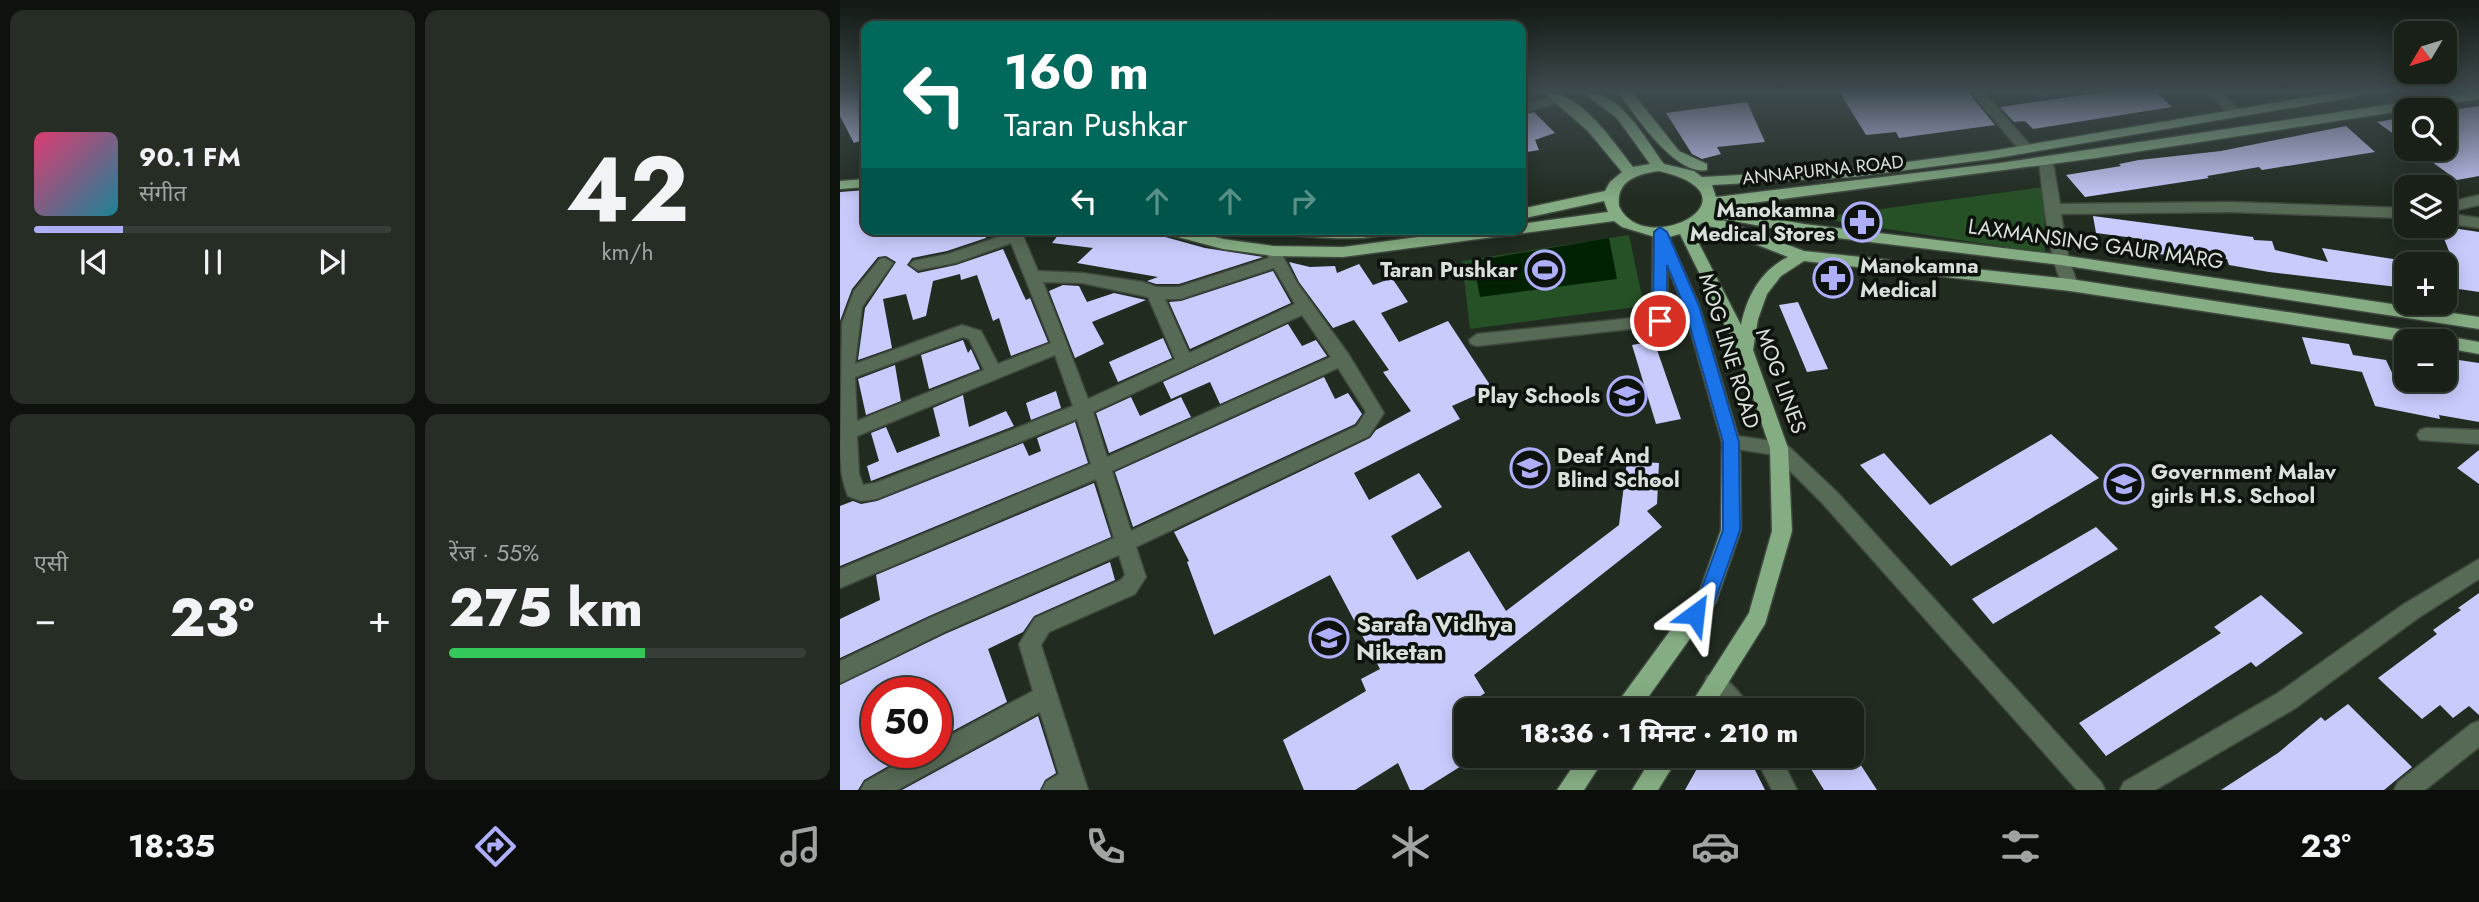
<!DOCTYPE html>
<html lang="hi">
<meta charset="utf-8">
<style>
body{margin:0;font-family:Jost,"Noto Sans Devanagari",sans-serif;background:#262d25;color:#f1f3f6;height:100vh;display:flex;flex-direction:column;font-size:26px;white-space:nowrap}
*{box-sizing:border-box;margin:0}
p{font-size:23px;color:#9fa3a2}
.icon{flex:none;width:38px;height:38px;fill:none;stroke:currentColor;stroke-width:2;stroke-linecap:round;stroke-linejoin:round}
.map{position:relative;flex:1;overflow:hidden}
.panel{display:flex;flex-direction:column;gap:10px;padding:10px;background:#0e120d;width:840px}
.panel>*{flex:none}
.hud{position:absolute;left:21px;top:21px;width:665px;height:214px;border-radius:14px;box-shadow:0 4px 18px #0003,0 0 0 2px #373e37;background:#00695c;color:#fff;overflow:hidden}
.needle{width:46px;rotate:232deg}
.tools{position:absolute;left:1554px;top:21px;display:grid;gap:14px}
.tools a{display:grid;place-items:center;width:63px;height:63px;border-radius:14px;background:#192018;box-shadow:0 4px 18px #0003,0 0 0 2px #373e37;font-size:35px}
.speed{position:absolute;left:21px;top:677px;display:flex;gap:14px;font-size:35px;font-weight:700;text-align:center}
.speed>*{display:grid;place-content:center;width:91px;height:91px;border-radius:50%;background:#192018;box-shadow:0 4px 18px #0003,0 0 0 2px #373e37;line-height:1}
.speed .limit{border:10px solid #d22;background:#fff;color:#111}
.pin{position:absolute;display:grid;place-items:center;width:60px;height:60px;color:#fff;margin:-30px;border:4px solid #fff;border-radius:50%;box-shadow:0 2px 7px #0007}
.me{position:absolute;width:77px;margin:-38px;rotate:30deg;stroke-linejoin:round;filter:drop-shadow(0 0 5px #0008)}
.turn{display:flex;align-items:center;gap:24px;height:147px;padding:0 28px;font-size:32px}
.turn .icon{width:91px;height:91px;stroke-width:2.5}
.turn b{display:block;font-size:49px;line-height:60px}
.lanes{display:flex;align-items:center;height:66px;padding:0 28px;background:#0003;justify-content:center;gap:35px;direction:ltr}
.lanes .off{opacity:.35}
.big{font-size:52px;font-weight:800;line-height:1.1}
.panel .card{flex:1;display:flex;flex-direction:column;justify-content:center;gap:10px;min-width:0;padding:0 24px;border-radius:14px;background:#262d25}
.panel .dial{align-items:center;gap:0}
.dial b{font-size:91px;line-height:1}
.song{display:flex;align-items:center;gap:21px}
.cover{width:84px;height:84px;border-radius:10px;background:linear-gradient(135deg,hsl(340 70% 55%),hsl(190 70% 35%))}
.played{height:7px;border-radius:4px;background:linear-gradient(90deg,#aeaefb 25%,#373e37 25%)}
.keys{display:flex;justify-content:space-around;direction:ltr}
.heat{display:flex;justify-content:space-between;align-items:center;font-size:38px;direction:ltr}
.charge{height:10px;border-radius:5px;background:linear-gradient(90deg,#34c759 55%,#373e37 0)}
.panel .tiles{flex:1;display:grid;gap:10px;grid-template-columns:repeat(2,1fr)}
.trip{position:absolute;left:614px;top:698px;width:410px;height:70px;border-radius:14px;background:#192018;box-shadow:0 4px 18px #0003,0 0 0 2px #373e37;font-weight:800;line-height:70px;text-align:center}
.menu{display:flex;height:112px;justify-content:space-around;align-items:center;background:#0a0d0a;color:#9fa3a2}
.menu .icon{width:49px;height:49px}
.menu .on{color:#aeaefb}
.menu b{font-size:32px;color:#f1f3f6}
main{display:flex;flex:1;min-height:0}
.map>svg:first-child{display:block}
.green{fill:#265026}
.water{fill:#002102}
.building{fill:#c9cbfd}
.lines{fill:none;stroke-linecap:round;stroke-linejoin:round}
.minor-casing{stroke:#3f483e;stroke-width:3}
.major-casing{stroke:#3f483e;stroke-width:3}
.minor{fill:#576a56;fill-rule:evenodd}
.major{fill:#85ad83;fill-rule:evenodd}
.route{fill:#1a73e8;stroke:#114b97;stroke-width:2}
.labels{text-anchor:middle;stroke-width:7;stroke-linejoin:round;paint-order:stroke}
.far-street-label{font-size:18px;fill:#dae1da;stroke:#0d120d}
.poi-label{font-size:21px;font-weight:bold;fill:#dae1da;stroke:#0d120d;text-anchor:end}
.street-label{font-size:21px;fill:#dae1da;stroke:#0d120d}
.near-poi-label{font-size:24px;font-weight:bold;fill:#dae1da;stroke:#0d120d;text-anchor:start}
</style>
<main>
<section class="panel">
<div class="tiles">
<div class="card">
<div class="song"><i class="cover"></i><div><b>90.1 FM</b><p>संगीत</p></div></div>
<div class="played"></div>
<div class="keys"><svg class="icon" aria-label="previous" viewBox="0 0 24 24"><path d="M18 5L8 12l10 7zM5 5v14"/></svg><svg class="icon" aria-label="pause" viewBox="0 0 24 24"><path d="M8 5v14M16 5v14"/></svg><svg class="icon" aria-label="next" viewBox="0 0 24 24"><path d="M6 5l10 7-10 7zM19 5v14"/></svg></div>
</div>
<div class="card dial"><b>42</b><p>km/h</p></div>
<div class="card"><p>एसी</p>
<div class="heat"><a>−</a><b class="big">23°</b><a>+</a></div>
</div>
<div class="card"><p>रेंज · 55%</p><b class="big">275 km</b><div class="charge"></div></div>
</div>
</section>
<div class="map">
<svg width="1639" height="790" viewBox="0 0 1639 790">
<rect width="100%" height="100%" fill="#212b20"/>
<path class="green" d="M1204 187 1205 253 974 218Z
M789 235 804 306 630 329 622 261Z"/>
<path class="water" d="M769 238 777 279 640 297 633 261Z"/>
<path class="building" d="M0 91H26V139L14 143 0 116Z
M999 91H1127L1155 125 1059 138 1056 132 1026 135Z
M1271 91H1315L1332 107 1193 129 1185 121 1174 122 1160 107Z
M907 102 925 142 877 147 881 154 862 159 852 154 826 113Z
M1639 106V176L1617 180 1574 149H1605V111Z
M694 112 715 133 695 140 699 150 681 153V115Z
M1566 117V143L1537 122Z
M1506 126 1535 152 1422 170 1419 167 1367 176 1369 178 1245 197 1226 175 1281 166 1279 164 1299 160 1381 151Z
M26 190V229H148L146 238 107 251 72 258 67 265 78 273 116 265 163 249 183 294 186 300 190 298 208 342 171 356 159 318 153 321 137 275 121 280 120 274 93 281 86 316 73 320 66 294 43 299 52 348 18 360 25 308 56 262 46 256 38 257 12 289 0 321V192Z
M1253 216 1413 237 1414 240 1432 241 1435 250 1488 262 1482 248 1566 261V288L1429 272 1389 265 1387 259 1348 253 1349 258 1304 252 1302 239 1256 233Z
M1599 226 1639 232V292L1605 287V265L1615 266Z
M223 229H315L318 235 365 248 423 257 339 284H316L307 281 318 277 237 263 253 248 212 243Z
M449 262 470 267 495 266 497 273 519 264 533 285 552 278 568 302 541 313 559 342 608 321 652 388 612 406 620 419 514 473 529 500 579 473 602 507 551 536 577 580 629 551 666 611 779 525 787 461 819 463 817 504 807 511 822 527 634 675 645 693 618 711 626 729V763L583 790H570L558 763 515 790H464L443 740 526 691 521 679 540 669 490 575 374 635 347 562 349 561 334 532 530 438 536 430 571 411 543 372 549 370 514 320 493 328 459 282Z
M433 271 451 303 350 349 329 302 341 301Z
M223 285 239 286 247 302 274 293 306 300 252 322 264 344 235 358 209 291Z
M958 302 988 369 967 372 939 305Z
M448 324 462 346 476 340 487 356 380 404 370 382 331 399 323 382Z
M1462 337 1509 344 1513 355 1546 360 1554 377 1566 380H1605V358L1639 363V422L1599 415 1600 419 1535 406 1522 372 1471 364Z
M323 338 332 358 278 382 269 362Z
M123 340 128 353 131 349 140 369 89 389 81 355Z
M814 341 841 419 816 424 792 345Z
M55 365 61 401 26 415 18 379Z
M484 377 495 399 508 393 522 414 515 424 293 527 275 472Z
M216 391 221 408 191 420 186 403Z
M123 395 129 427 166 411 174 426 31 481 27 466 39 461 31 433 46 427 57 453 100 436 93 408Z
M291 397 300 416 341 397 351 417 269 453 256 413Z
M235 422 248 463 0 566V506L13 501 21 504 37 501 183 443 189 456 201 451 197 438Z
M1211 434 1259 478 1111 566 1020 465 1044 453 1090 505Z
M1639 450V484L1617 468Z
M254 483 271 537 89 616 0 658V619L40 600 36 575Z
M1256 527 1278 549 1153 624 1132 599Z
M270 562 275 580 194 616 183 632 148 649 167 702 96 740V693H37V752H73L24 780 18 790H0V685L105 634Z
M1639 593V715L1629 706 1613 718 1600 705 1582 719 1538 678 1597 634 1593 630 1621 610 1618 608Z
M1421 595 1463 633 1416 667 1411 662 1266 756 1239 723 1381 633 1374 627Z
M1508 704 1572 767 1544 790H1381L1438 753 1481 717 1485 721Z
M198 716 216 773 205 780 200 790H62Z
M864 756H908L925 790H845Z
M963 756H1015L1037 790H984Z"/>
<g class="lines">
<g class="minor-casing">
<path id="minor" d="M1130 91H1143L1191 146V152H1181Z
M1190 91H1204L1207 95 1201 99Z
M1366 91H1379L1403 113 1401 116H1391Z
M722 94 728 98 727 101 681 113V105Z
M1206 158 1213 162 1220 204 1390 202 1566 208V218L1390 212 1221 214 1229 260 1238 285 1230 291C1210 285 1202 184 1199 162Z
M1639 195V205L1605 213V203Z
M1605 213 1639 218V228L1605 223Z
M820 227 827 232 828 321 826 325 637 346 631 344 629 340 637 334 812 316 813 232Z
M165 229H180L198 271 242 273 303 282 316 287H339L429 258 425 251 428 247H438L457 283 509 355 544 413 529 436 296 547 306 577 295 594 209 632 201 645 248 790H202L206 782 219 774 200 712 57 790H21L25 782 79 752H96V743L193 691 179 644 195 618 281 580 285 575 279 555 104 632 0 683V661L90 618 274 538 256 479 0 588V569L251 464 237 419 36 499 21 501 8 496C2 482 1 469 0 454L2 323 14 291 40 259 45 258 53 263 22 307 15 364 122 325 141 331 158 364 211 343 171 243 115 263 78 270 70 265 73 261 108 254 167 234ZM434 268 455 304 349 353 325 299H340ZM203 282 242 283 308 297 335 359 248 399ZM462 315 491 357 267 457 253 412ZM123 337 129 339 144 370 17 421 15 377ZM215 355 233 406 35 483 23 485 19 474 17 436ZM498 368 526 412 517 426 291 531 272 471Z
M1586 428 1639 430V444L1580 440 1577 435 1580 430Z
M891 435 945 443 997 492 1261 782 1265 790H1237L983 504 934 455 885 447 882 442 885 437Z
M1639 559V579L1578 618 1454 709 1315 790H1280L1284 782 1438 693 1564 604Z
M875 673C889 679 905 697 910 710H884L864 684 867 676Z
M1639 721V747L1585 790H1554L1558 782 1631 724Z
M915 756H940L957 790H932Z"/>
</g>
<g class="major-casing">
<path id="major" d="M702 91C740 91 772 140 793 167L810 164 777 118 741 91C780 90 803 136 824 164L854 171 862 177 1013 169 1151 151 1504 91H1532L1526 95 1151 159 1013 177 872 185 876 197 1160 163 1639 91V99L1256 158 874 208 964 224 1221 255 1639 317V329L1221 265 964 234 877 218 964 251 1230 279 1605 336 1639 342V354L1605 348V341L1566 342 1230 291 964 261 941 276 927 294 918 319 913 350 948 448 952 531 925 624 871 710H847L909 613 932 531 930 448 897 350 840 234 829 237 859 305 900 442 901 530 876 602 799 710H775L778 702 860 590 881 530 882 442 843 305 815 237 782 227 774 221 503 257 433 256 383 249 319 232 317 229H344L383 239 433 246 503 247 638 229H681V224L768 212 764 201 681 219V209L765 191 770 182 782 172 748 131ZM819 171C927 196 804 261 779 206 776 180 798 174 819 171ZM862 223 948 257C921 270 907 296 901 325L852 230Z
M778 91H791L839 151 867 164V170C835 176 794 114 778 91Z
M26 179V187L0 189V181Z
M433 229H554C539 245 463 236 440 234Z
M740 756H766L744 790H717Z
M813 756H839L818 790H792Z"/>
</g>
<use href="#minor" class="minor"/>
<use href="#major" class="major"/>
</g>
<linearGradient id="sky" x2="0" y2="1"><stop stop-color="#121812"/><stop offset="0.45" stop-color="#3d4a4e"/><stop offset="1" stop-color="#3d4a4e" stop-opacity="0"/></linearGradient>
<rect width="1639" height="201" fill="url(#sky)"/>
<path class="route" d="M820 227 827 232 859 306 899 442 900 530 875 601 862 621 855 623 848 621 845 614 861 590 883 530V442L844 306 827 265V321L820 327 813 321 814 232Z"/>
<defs>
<g id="pharmacy-ring" transform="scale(2.0125)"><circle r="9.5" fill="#0d120d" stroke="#aeaefb" stroke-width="1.5"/><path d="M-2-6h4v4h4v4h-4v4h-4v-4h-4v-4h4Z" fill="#aeaefb"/></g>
<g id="stadium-ring" transform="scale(2.0125)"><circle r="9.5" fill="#0d120d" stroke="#aeaefb" stroke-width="1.5"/><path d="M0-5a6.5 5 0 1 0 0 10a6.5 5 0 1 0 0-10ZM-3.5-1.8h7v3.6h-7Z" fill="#aeaefb"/></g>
<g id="school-ring" transform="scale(2.0125)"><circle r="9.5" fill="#0d120d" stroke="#aeaefb" stroke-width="1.5"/><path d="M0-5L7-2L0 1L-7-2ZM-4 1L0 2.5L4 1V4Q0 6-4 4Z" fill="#aeaefb"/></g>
</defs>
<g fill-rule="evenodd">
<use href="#pharmacy-ring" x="1022" y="222"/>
<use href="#stadium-ring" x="705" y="270"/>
<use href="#pharmacy-ring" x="993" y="278"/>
<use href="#school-ring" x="787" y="396"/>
<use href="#school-ring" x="690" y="468"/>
<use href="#school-ring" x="1284" y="484"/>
<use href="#school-ring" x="489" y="638"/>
</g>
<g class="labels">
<g class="far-street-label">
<text transform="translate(983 170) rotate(-6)" y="6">ANNAPURNA ROAD</text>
</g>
<g class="poi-label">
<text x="995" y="217">Manokamna<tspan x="995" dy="24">Medical Stores</tspan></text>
<text x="1020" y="273" text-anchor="start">Manokamna<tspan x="1020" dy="24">Medical</tspan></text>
<text x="678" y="277">Taran Pushkar</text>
<text x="760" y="403">Play Schools</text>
<text x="717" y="463" text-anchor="start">Deaf And<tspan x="717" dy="24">Blind School</tspan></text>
<text x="1311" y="479" text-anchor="start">Government Malav<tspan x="1311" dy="24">girls H.S. School</tspan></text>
</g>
<g class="street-label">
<text transform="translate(1256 244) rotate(8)" y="7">LAXMANSING GAUR MARG</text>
<text transform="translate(889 351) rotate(73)" y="7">MOG LINE ROAD</text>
<text transform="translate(941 381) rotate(70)" y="7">MOG LINES</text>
</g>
<g class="near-poi-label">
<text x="516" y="632">Sarafa Vidhya<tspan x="516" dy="28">Niketan</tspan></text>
</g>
</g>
</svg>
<div class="tools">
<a><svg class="needle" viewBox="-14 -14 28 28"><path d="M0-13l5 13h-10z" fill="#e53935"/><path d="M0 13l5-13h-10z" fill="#9fa3a2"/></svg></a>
<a><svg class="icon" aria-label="search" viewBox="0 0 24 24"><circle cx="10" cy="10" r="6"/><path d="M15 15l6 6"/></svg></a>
<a><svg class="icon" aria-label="layers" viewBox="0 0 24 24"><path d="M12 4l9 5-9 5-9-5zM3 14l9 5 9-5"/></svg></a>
<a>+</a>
<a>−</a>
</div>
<div class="speed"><div class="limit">50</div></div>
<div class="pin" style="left:820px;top:321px;background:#d93025"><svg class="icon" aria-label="arrive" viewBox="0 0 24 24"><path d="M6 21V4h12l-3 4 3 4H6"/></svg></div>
<svg class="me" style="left:855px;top:614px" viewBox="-20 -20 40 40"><path d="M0-17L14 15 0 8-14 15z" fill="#1a73e8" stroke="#fff" stroke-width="4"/></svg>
<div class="trip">18:36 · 1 मिनट · 210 m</div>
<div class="hud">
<div class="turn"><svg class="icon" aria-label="left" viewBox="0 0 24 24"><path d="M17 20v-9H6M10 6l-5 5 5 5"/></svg><div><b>160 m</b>Taran Pushkar</div></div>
<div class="lanes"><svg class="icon" aria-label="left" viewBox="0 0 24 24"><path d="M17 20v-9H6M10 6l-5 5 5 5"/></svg><svg class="icon off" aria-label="ahead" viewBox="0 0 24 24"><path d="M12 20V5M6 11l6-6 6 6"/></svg><svg class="icon off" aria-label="ahead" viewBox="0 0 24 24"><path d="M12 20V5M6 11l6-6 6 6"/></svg><svg class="icon off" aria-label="right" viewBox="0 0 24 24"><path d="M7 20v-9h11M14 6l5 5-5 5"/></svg></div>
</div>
</div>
</main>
<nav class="menu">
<b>18:35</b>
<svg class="icon on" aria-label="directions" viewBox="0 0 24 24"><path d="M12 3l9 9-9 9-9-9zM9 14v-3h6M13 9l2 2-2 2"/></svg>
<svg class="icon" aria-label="music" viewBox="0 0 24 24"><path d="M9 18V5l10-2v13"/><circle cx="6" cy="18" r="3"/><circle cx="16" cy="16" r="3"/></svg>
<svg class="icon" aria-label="phone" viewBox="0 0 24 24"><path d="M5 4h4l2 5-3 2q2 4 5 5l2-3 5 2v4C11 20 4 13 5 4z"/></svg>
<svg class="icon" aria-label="climate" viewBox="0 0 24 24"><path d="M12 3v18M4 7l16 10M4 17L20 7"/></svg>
<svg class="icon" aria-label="car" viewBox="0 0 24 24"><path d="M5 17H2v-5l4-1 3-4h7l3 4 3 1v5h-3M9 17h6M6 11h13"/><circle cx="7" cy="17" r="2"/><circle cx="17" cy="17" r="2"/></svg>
<svg class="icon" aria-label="filters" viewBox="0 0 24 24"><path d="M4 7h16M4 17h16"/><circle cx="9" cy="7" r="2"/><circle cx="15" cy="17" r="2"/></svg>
<b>23°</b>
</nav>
